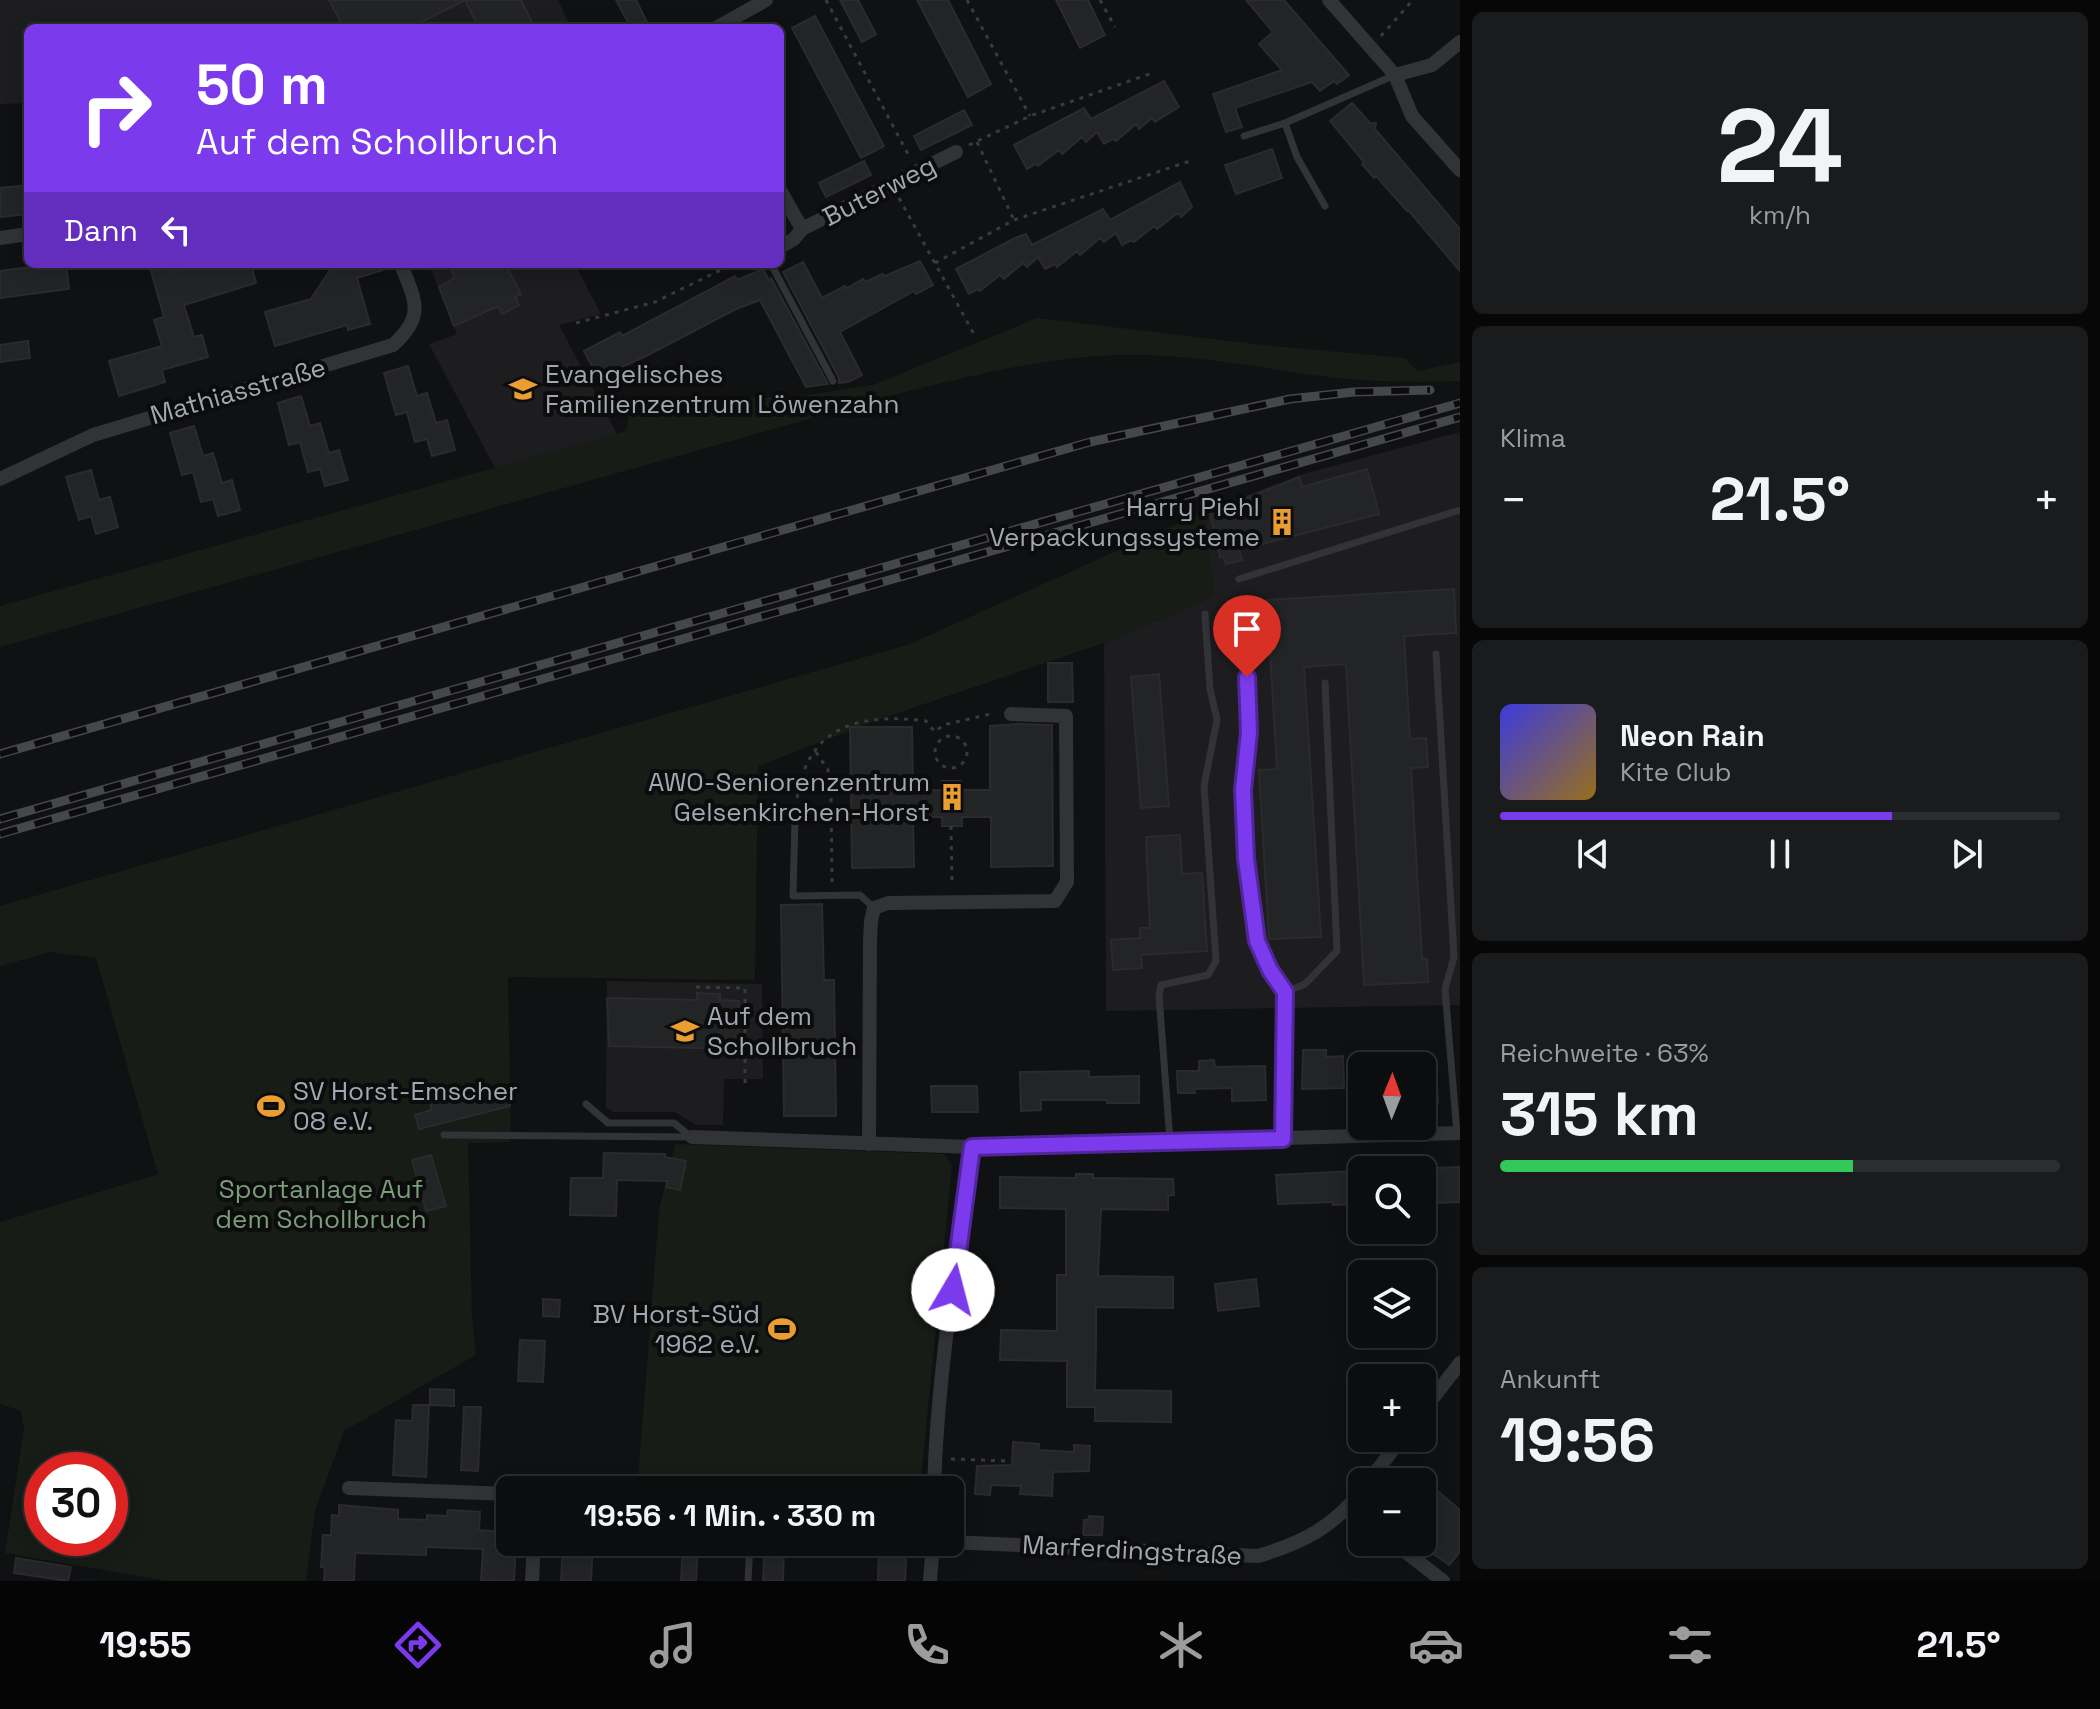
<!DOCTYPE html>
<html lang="de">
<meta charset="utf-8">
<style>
body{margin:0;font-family:"Space Grotesk",sans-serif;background:#1a1b1c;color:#f1f3f6;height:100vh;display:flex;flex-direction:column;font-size:30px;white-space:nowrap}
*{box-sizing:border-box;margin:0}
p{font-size:26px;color:#9a9c9e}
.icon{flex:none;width:44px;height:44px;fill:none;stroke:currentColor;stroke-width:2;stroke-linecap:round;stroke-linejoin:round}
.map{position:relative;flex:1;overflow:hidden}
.side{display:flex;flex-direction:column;gap:12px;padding:12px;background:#070708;width:640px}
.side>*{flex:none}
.top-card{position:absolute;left:24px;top:24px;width:760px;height:244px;border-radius:12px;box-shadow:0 4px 20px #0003,0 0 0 2px #2c2d2e;background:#7c3aed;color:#fff;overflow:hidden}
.needle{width:52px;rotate:1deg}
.controls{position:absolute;left:1348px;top:1052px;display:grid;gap:16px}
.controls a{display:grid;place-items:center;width:88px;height:88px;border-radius:12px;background:#0c0d0e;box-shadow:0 4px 20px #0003,0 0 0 2px #2c2d2e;font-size:40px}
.speed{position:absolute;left:24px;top:1452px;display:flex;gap:16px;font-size:40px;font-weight:700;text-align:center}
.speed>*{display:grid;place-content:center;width:104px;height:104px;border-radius:50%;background:#0c0d0e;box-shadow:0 4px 20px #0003,0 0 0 2px #2c2d2e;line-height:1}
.speed .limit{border:12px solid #d22;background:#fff;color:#111}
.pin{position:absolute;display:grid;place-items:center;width:68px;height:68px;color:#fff;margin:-82px -34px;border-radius:50% 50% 50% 0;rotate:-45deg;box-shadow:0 0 8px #0007}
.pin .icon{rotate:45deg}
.me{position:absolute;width:88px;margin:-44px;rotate:8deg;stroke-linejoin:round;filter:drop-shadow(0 0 6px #0008)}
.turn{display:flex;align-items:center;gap:28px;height:168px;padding:0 40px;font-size:36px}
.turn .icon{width:104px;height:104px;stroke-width:2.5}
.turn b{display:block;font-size:56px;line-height:68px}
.then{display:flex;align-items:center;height:76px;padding:0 40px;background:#0003;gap:16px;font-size:30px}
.big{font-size:60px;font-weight:800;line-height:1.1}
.side .widget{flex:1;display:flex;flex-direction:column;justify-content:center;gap:12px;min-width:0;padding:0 28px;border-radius:12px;background:#1a1b1c}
.side .dial{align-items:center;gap:0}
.dial b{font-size:104px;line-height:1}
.song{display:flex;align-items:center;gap:24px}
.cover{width:96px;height:96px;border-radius:12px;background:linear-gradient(135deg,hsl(240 70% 55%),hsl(40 70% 35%))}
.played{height:8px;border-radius:4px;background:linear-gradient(90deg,#7c3aed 70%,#2c2d2e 70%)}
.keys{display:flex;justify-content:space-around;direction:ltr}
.heat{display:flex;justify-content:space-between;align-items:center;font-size:44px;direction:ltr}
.charge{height:12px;border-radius:6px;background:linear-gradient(90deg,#34c759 63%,#2c2d2e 0)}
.trip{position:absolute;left:496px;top:1476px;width:468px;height:80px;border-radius:12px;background:#0c0d0e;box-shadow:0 4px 20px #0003,0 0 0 2px #2c2d2e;font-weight:800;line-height:80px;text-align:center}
.tabs{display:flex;height:128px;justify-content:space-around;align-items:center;background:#050506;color:#9a9c9e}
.tabs .icon{width:56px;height:56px}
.tabs .active{color:#7c3aed}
.tabs b{font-size:36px;color:#f1f3f6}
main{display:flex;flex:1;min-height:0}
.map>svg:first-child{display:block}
.built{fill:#1d1d1f}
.green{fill:#171c17;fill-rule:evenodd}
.building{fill:#232426;stroke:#2b2b2e;stroke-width:2}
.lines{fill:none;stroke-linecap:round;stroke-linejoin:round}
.path{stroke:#383a3e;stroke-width:3;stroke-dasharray:4 6;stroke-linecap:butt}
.lane{stroke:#323337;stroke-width:7}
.street{stroke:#323337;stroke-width:14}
.rail-casing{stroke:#45474c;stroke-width:9}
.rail{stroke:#0c0c0d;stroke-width:6;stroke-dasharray:18;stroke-linecap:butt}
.route-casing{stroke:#51269a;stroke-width:20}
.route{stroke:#7c3aed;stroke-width:14}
.labels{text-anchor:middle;stroke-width:8;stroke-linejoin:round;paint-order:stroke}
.street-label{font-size:26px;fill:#a2a8b2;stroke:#0c0c0d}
.poi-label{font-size:26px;fill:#a2a8b2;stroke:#0c0c0d;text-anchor:start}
.park-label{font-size:26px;fill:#7a9d7a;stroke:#0c0c0d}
</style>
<main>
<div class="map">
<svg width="1460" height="1581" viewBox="0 0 1460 1581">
<rect width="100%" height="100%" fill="#101112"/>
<path class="built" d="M0 0H558L571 28H28V103L0 104Z
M429 264H575L601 314 559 325 617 434 495 468 429 344 457 334Z
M1460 432V1005L1106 1011 1104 643 1214 596 1203 512 1303 474Z
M607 981 762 984 763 1079H724L723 1125H696L675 1112H614L606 1108Z"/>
<path class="green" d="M1037 318 1263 345 1405 358 1417 371 1460 362V381C1413 383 1367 382 1320 376 1256 367 1192 354 1126 355 1050 356 978 374 905 392L0 647V606L626 431 632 399 793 397 873 385Z
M1203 512 1214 596 1104 643 883 718 758 766 755 980 508 977 511 1142 468 1143 472 1317 476 1355 344 1431 315 1511 306 1581H168L5 1553 24 1428 21 1411 0 1404V1222L158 1174 96 958 50 952 0 966V906L910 644ZM42 1470H110V1538H42Z
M675 1144 944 1154 952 1165 920 1490H734L638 1479 659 1210Z"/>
<path class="building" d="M329 0H465L409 28H344Z
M465 0H521L535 28H479Z
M616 0H636L650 28H631Z
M840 0H858L876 34 862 42Z
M917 0H948L991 84 968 97Z
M1056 0H1088L1105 35 1080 48Z
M1246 0H1284L1349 75 1337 84 1334 81 1320 91 1312 82 1235 108 1242 127 1226 132 1213 94 1282 70 1259 44 1273 32Z
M815 16 884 146 861 158 792 28Z
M1164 81 1179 107 1155 122 1152 118 1139 129 1136 124 1116 141 1113 139 1104 144 1097 132 1086 142 1082 137 1062 154 1059 150 1038 166 1036 164 1027 169 1014 145 1084 108 1091 119Z
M1352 103 1370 123H1376L1375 129 1460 229V271L1408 210 1407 211 1376 176 1374 178 1362 164 1364 162 1330 121Z
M964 110 972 125 921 150 914 136Z
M1272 149 1282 178 1236 194 1225 165Z
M864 161 871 175 826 197 819 183Z
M1180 182 1192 207 1181 217 1178 213 1157 229 1154 226 1134 242 1132 240 1122 245 1116 233 1104 242 1100 238 1080 255 1077 251 1057 267 1055 264 1045 269 1038 257 1027 267 1023 263 1004 279 1000 275 980 291 978 289 969 294 956 269 1015 238 1026 234 1032 245 1103 209 1110 220Z
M28 185V214L0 217V188Z
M920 261 933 285 916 294 914 291 840 332 862 375 848 382 839 383V378L783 272 803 262 822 298 845 286 847 288 863 279 866 282 882 274 885 276Z
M37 264H66L69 289 0 298V271L38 266Z
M204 264H251L256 283 184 305 194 337 202 335 208 357 162 370 165 382 119 396 109 361 162 346 154 320 164 317 151 271 173 265 175 272Z
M334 264H389V268L357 278 370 324 348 330 347 325 275 346 265 312 311 299Z
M448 264H505L521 294 515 297 519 305 502 314 498 306 454 326 439 287 455 278Z
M763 269 769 280 771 278 828 384 806 387 760 300 736 309 646 356 598 378 584 351 620 332 622 336 735 276 737 280Z
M28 341 30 358 0 362V345Z
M408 366 417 396 427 393 436 423 447 420 455 450 432 456 427 439 415 442 407 412 396 415 384 373Z
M301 396 310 426 320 423 329 453 339 450 348 480 325 486 320 469 308 472 300 442 289 445 278 403Z
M194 426 203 456 213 453 222 483 232 480 240 510 218 516 213 499 201 502 193 472 182 475 170 433Z
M1367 469 1379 514 1239 550 1242 560 1226 564 1223 556 1220 557 1210 513 1299 477 1302 487Z
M91 470 99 500 110 497 118 527 96 534 91 516 79 520 66 477Z
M1454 589 1456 633 1404 636 1410 739 1426 738 1428 767 1411 768 1422 959H1427L1428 982 1364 985 1346 664 1304 667 1321 937 1269 939 1259 770 1277 769 1267 600Z
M1048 663H1072L1073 702H1048Z
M1159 674 1169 806 1141 808 1131 677Z
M1017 724 1052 725 1053 866 991 867V817H962V826H942V817H913L914 867 852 868 850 727H912L913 791 942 790V781H961V790H990V726Z
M1180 835 1182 874 1202 873 1207 951 1141 955 1142 968 1113 970 1111 940 1140 938V928H1150L1146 837Z
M822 904 824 980H834L836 1116H784L781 905Z
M697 993 720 994V1000L739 1001 738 1049 609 1046 607 998 697 1000Z
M1303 1050H1326V1057L1343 1056 1344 1088 1302 1089Z
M1214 1060 1215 1067 1265 1066 1266 1100 1232 1101V1088L1194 1089 1195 1093H1178L1177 1071H1199V1061Z
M1089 1071V1077L1139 1076V1103H1107V1100H1041V1110L1021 1111 1020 1072Z
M1436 1071 1438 1102 1422 1103V1072Z
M931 1086H977L978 1112H932Z
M510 1100V1106L419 1129 415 1115 431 1110V1101Z
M604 1153 665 1154V1157L686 1161 680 1190 666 1187 668 1181 617 1180 616 1216 570 1215 571 1178H603Z
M431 1155 446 1206 426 1211 412 1160Z
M1460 1167V1202L1436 1203 1434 1168Z
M1356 1171 1358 1204 1333 1205V1202L1278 1204 1276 1175Z
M1076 1174H1093V1178L1173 1179 1174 1195 1168 1196V1210L1101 1209 1098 1276 1173 1277V1308L1096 1307V1341L1095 1390 1171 1391V1422L1095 1421V1407H1067V1361L1000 1360 1001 1330 1057 1331V1275H1066V1209L1000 1208V1177L1076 1178Z
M1256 1279 1259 1306 1218 1311 1215 1284Z
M543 1299 560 1300 559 1317 543 1316Z
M520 1340 545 1341 543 1382 518 1381Z
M430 1389 454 1390V1406L430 1405Z
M413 1405H429L426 1477 393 1475 396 1420 412 1421Z
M464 1407H481L478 1471 461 1470Z
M1013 1442 1039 1444 1038 1450 1074 1452V1445L1090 1446 1089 1471 1053 1472 1052 1496 1020 1494 1021 1486 991 1485 990 1495 975 1494 977 1466 1012 1465Z
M1422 1478 1460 1510V1552L1449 1565 1422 1546Z
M339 1505 398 1510V1519L427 1520V1515L447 1516 448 1510 480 1512 479 1530 502 1532V1540L516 1542 514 1581H481L483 1549 426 1547V1555L355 1553 354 1581H324L325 1568 321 1567 323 1535H331L332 1515 339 1516Z
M1089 1516 1103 1517 1102 1535H1083L1084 1520H1088Z
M563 1542H593L591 1581H561Z
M683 1542H698L696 1581H681Z
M765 1542H784L783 1581H763Z
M879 1542H907L905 1581H878Z
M16 1558 71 1567 68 1581 14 1573Z"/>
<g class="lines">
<path class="path" d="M826 0 909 156
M967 0 1030 116
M1100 0 1115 27
M1381 36 1413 0
M977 142 1014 220
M969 145 1030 116 1155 72
M899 198 975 336
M935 263 1014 220 1193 160
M576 323 655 302 733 264
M935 752a16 16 0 1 1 32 0a16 16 0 1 1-32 0Z
M816 752 828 770 831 788 832 884
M796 808C803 728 855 712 926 721L935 732 943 725 995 713
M951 826 952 886
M696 987 745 988V1084
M951 1459 1008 1461"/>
<path class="lane" d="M1285 123 1297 157 1325 206
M1244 136 1285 123 1395 75
M771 264 833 381
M1239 579 1460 510
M1245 623 1249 732 1243 790 1246 859 1257 941 1270 970 1285 992 1283 1137
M1436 654 1454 957 1445 989 1457 1134
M795 820 793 896 860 895 874 908
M1285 992 1305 984 1337 951 1325 683
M586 1104 608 1123H674L690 1136
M444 1135 692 1137
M1170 1141 1159 996 1161 985 1208 975 1216 961 1204 786 1217 720 1210 689 1205 614
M748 1581 750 1542"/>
<path class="street" d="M1329 0 1395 75 1412 116 1460 170
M716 28 766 0
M1395 75 1432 65 1460 42
M780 190 802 229 956 152
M0 238 28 234
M780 247 794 239 802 229
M0 479 93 435 393 345C426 315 415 301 401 264
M692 1137 972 1147 1460 1133
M869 1144 870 941 871 921 874 908 888 903 1055 901 1067 882 1066 716 1011 714
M1422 1412 1460 1363
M1368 1482 1402 1438
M349 1488 510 1494
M934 1490C937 1375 957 1260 972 1147
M1348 1508 1362 1518
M950 1542 1258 1556C1302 1543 1334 1527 1362 1490
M1393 1542 1443 1581
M532 1581 534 1542
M930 1581 933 1542"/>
<g class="rail-casing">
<path id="rail" d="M0 754 1090 442 1290 399 1354 392 1430 390
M0 819 1460 403
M0 834 1460 417"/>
</g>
<use href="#rail" class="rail"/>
</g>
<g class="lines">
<g class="route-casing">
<path id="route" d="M953 1290 972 1147 1283 1139 1285 992 1270 970 1257 941 1246 859 1243 790 1249 732 1247 677"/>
</g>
<use href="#route" class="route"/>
</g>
<defs>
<g id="school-bare" transform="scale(2.16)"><path d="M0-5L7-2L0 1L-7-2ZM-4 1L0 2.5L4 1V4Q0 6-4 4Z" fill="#ea9d30" stroke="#0c0c0d" stroke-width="2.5" paint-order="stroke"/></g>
<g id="building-bare" transform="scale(2.16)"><path d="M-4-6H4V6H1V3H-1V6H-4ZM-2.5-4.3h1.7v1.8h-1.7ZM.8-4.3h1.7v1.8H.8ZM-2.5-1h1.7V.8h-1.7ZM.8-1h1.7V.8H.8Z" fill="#ea9d30" stroke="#0c0c0d" stroke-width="2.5" paint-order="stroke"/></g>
<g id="stadium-bare" transform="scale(2.16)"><path d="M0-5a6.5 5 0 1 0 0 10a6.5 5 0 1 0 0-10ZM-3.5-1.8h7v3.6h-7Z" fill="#ea9d30" stroke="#0c0c0d" stroke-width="2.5" paint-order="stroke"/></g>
</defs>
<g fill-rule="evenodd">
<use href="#school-bare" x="523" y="389"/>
<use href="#building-bare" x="1282" y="522"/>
<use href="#building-bare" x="952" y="797"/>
<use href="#school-bare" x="685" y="1031"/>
<use href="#stadium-bare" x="271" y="1106"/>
<use href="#stadium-bare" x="782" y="1329"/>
</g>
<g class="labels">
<g class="street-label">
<text transform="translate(879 191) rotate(-27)" y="9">Buterweg</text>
<text transform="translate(238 391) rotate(-16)" y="9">Mathiasstraße</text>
<text transform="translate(1132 1550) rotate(3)" y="9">Marferdingstraße</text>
</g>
<g class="poi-label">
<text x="545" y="383">Evangelisches<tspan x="545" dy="30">Familienzentrum Löwenzahn</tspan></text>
<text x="1260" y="516" text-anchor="end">Harry Piehl<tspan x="1260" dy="30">Verpackungssysteme</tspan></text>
<text x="930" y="791" text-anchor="end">AWO-Seniorenzentrum<tspan x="930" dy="30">Gelsenkirchen-Horst</tspan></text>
<text x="707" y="1025">Auf dem<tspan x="707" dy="30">Schollbruch</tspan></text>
<text x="293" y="1100">SV Horst-Emscher<tspan x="293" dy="30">08 e.V.</tspan></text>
<text x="760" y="1323" text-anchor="end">BV Horst-Süd<tspan x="760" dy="30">1962 e.V.</tspan></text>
</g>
<g class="park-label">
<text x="321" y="1198">Sportanlage Auf<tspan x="321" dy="30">dem Schollbruch</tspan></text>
</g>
</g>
</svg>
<div class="controls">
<a><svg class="needle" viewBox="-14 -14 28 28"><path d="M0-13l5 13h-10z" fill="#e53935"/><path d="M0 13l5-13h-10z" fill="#9a9c9e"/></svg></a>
<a><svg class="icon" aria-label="search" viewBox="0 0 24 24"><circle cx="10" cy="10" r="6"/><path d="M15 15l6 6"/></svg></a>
<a><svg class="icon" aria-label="layers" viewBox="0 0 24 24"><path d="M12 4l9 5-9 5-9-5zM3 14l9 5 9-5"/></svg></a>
<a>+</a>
<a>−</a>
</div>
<div class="speed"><div class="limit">30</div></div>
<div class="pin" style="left:1247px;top:677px;background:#d93025"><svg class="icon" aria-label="arrive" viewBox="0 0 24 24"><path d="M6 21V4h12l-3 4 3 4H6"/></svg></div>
<svg class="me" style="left:953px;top:1290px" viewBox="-20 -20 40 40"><circle r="19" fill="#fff"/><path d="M0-13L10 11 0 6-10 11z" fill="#7c3aed"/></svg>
<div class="trip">19:56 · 1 Min. · 330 m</div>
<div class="top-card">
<div class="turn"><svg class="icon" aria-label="right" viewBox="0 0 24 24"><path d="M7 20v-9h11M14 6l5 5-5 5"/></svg><div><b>50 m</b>Auf dem Schollbruch</div></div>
<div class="then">Dann<svg class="icon" aria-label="left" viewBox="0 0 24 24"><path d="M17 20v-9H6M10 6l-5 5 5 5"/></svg></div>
</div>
</div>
<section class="side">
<div class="widget dial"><b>24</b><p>km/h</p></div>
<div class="widget"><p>Klima</p>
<div class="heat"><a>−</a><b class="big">21.5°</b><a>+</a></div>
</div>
<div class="widget">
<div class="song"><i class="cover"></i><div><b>Neon Rain</b><p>Kite Club</p></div></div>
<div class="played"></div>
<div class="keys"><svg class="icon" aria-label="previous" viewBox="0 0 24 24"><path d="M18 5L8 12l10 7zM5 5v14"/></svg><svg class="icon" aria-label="pause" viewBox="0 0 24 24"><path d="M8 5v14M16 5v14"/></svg><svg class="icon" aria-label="next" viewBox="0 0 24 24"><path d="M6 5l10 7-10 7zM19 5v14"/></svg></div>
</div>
<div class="widget"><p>Reichweite · 63%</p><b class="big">315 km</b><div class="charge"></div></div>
<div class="widget"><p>Ankunft</p><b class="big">19:56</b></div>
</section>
</main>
<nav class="tabs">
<b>19:55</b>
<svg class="icon active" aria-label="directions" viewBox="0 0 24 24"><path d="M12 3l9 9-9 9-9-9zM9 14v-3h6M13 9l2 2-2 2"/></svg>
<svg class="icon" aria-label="music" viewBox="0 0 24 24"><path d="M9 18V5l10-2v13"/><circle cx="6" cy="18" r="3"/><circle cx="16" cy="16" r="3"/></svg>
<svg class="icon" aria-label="phone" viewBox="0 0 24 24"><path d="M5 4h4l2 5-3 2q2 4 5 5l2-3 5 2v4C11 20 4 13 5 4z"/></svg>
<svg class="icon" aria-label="climate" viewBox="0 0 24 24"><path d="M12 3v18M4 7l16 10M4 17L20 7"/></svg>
<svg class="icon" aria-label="car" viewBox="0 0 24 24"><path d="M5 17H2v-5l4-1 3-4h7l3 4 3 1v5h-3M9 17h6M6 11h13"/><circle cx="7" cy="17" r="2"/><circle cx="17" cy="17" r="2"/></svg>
<svg class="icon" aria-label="filters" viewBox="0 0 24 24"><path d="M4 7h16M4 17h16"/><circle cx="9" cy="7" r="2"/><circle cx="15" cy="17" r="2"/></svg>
<b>21.5°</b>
</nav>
